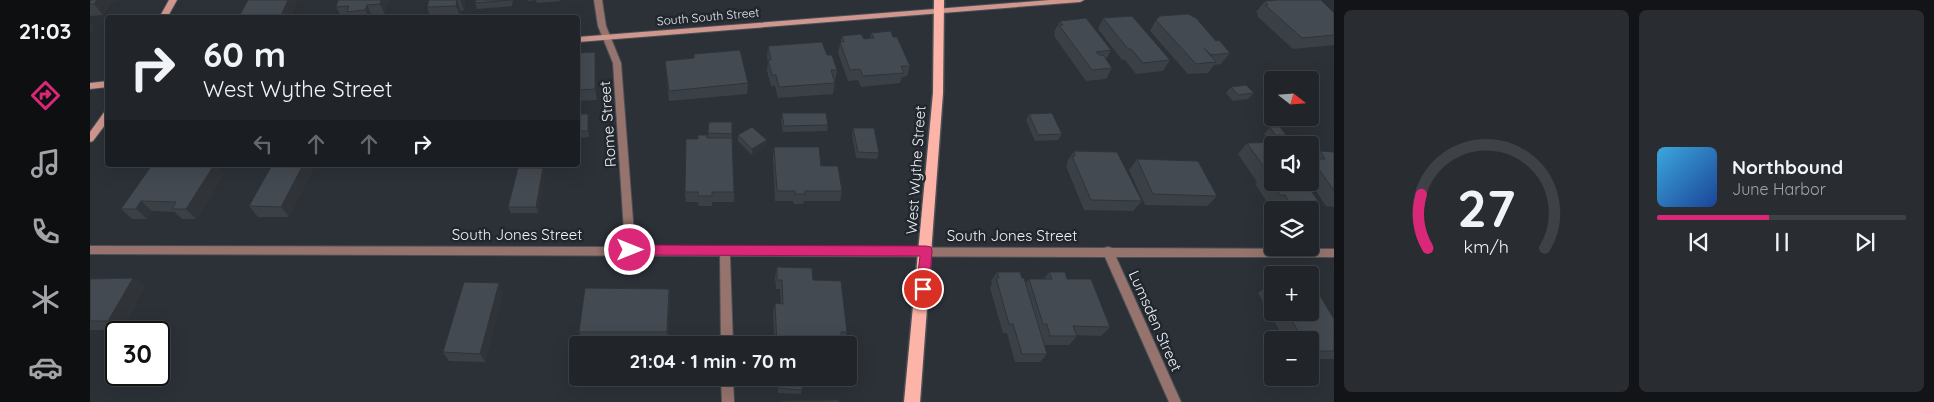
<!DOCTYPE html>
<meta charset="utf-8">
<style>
body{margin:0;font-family:Quicksand,sans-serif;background:#292d32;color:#f1f3f6;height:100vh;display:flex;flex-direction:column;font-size:19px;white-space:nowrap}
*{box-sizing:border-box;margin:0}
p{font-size:16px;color:#a2a5a8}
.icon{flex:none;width:28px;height:28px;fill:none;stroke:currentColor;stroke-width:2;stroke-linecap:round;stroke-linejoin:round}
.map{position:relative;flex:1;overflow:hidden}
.details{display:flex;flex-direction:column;gap:10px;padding:10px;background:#121417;width:600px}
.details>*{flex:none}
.hud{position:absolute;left:15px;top:15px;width:475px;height:152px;border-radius:5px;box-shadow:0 5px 20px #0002,0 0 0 1px #3e4247;background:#21252a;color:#f1f3f6;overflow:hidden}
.needle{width:32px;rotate:107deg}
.tools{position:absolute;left:1174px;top:71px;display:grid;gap:10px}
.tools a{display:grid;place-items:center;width:55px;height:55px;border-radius:5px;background:#21252a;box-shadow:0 5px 20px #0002,0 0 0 1px #3e4247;font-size:25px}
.speed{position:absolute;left:15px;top:321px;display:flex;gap:10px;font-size:25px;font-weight:700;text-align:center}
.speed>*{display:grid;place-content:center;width:65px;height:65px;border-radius:50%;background:#21252a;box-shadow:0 5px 20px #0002,0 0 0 1px #3e4247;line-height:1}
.speed .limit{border:2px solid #111;border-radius:8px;background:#fff;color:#111}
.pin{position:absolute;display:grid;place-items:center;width:42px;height:42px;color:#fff;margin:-21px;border:2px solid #fff;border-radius:50%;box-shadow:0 1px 5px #0007}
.me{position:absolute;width:55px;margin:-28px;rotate:90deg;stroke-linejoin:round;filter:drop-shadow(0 0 4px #0008)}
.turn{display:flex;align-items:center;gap:18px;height:105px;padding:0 15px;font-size:22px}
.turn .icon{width:65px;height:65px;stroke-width:2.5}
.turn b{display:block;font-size:35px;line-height:42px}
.lanes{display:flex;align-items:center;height:48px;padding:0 15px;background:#0003;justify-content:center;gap:25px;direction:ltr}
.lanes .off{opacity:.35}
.details .card{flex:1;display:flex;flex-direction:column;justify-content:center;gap:8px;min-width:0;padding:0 18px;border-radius:8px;background:#292d32}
.details .dial{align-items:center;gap:0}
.dial svg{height:130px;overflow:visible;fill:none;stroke:#3e4247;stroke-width:7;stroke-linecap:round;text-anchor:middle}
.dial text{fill:#f1f3f6;stroke:none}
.song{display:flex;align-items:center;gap:15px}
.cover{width:60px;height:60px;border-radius:8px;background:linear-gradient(135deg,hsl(200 70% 55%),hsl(220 70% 35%))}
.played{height:5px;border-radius:2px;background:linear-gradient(90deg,#db2777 45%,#3e4247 45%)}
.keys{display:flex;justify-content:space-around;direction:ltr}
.details .tiles{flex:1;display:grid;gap:10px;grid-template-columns:repeat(2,1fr)}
.trip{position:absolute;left:479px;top:336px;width:288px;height:50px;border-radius:5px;background:#21252a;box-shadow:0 5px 20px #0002,0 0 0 1px #3e4247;font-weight:800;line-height:50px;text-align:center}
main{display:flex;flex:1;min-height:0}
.dock{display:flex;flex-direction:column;width:90px;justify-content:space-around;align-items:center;background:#0d0f11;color:#a2a5a8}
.dock .icon{width:35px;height:35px}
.dock .on{color:#db2777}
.dock b{font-size:22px;color:#f1f3f6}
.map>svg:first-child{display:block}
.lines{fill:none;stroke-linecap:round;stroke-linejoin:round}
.street-casing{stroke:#4b5057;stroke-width:2}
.secondary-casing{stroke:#4b5057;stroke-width:2}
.primary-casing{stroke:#4b5057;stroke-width:3}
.street{fill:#96736d;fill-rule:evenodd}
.secondary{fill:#d0978e;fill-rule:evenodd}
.primary{fill:#fcb4a8;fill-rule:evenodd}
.wall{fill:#3a4046}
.shaded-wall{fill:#303439}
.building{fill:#444a51;stroke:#303439}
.route{fill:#db2777;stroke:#8e194d}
.labels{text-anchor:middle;stroke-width:5;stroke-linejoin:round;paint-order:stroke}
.far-street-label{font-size:12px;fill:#f0f3f8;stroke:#22272e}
.street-label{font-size:15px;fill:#f0f3f8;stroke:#22272e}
</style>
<main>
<nav class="dock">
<b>21:03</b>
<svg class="icon on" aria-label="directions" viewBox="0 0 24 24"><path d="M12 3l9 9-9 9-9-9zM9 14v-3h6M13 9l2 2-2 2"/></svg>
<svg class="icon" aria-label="music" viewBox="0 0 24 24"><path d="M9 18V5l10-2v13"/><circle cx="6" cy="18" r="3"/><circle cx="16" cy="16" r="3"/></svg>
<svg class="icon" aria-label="phone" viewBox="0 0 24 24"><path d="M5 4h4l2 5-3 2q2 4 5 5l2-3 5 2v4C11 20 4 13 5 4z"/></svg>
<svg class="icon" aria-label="climate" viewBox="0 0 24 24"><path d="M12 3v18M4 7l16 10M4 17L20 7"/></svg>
<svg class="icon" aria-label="car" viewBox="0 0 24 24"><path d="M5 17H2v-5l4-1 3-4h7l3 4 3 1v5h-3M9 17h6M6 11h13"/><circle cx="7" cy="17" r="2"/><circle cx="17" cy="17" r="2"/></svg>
</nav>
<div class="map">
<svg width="1244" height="402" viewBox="0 0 1244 402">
<rect width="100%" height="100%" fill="#2c3138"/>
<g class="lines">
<g class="street-casing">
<path id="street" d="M504 0H512L516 26 531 63 545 247 1014 248 1018 247 1022 248 1244 249V257H1026L1091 402H1079L1015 257 640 256 643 345H631L630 256 0 254V246L535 247 523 63 508 26Z
M631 378H643L644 402H632Z"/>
</g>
<g class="secondary-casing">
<path id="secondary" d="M79 0H87L77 18H69Z
M960 0H994L990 2 488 42V37Z
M18 81V87L0 89V83Z
M18 110V121L3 141 0 142V132L15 111Z"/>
</g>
<g class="primary-casing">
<path id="primary" d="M844 0H854L853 93 830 402H814L843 93Z"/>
</g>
<use href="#street" class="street"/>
<use href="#secondary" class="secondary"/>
<use href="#primary" class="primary"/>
</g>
<path class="wall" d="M0 0H24L13 15 0 16Z
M248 0H299L295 15H282L281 18H252L246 7Z
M339 0H375L374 10 371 11 370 16 352 18H341L337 7Z
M423 0 422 6 387 9 385 3Z
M438 0H470V1L447 3 446 0 438 1Z
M1175 1 1244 13V45L1203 49 1167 16 1168 14 1166 12Z
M1013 18 1080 60 1073 71 1046 74 1035 60H1032L1008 29Z
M1066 20 1126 41 1140 53 1131 64 1124 65 1118 73 1098 74 1060 31Z
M970 21 1021 50 1016 59 1022 68 1016 79 996 81 964 36 965 33 964 32Z
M781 33 803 37 820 66 817 76 812 77 810 83 771 87 768 80 758 81 748 53 752 36 774 39H780Z
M678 46 737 55 747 70 743 94 688 98 685 86H681L677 71 678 62 677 57Z
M488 53 507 63V100L488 101Z
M604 54 658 83 657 94 579 101 575 61 604 58Z
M1141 87 1164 93 1158 99 1143 101 1136 93Z
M692 113 738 125 737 131 693 132 691 120Z
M488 114H498L499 120V137L488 138Z
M939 114 972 134 968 140 945 141 936 120Z
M619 122H642V138L644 192V202H622V206H609L608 202H596L595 192 617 138H618Z
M1180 127 1196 135 1190 141H1180L1174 134Z
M763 128 789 153 787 159 766 158 762 134Z
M648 135 676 146 662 155 648 141Z
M1157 143 1182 145 1228 201 1218 210H1187L1184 205H1179L1165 184 1167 182 1148 154Z
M684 147 731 166 752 191 750 201H714L713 204H704L703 201H685L683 157Z
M984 151 1052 201 1043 211 994 210 976 166 978 163 977 162Z
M1230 151 1244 152V207L1236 206 1220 182V161Z
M1047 159 1127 196 1117 206 1055 205 1039 170Z
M62 165H126L134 174 106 219H92L85 212 62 211 57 219H42L31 209Z
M182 165 199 217H168L159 206Z
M455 174 448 213H421L418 207Z
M687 267 723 280 757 332 754 341H752V345H685L683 313 685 303 691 304 690 289H686L685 277Z
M907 272 932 278 936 283 939 279H954L959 272 977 279 1020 327 1011 336 986 335 987 336 979 345H954L957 354 950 362H925L917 333H913L900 288 902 284 901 281Z
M43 278 55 287 31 330H0V279Z
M1180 284H1182V312H1220L1244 319V359H1220V340H1195L1168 293Z
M579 289 580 298 578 341 492 340 489 332Z
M413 292 395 362 359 361 353 352Z
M688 378H712V390L711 394 688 393Z"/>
<path class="shaded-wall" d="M7 0H24L13 15 4 4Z
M198 0H208L201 18H190Z
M291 0H299L295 15 290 4Z
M367 0 371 11 370 16 366 6Z
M370 0H375L374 10Z
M277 5 282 15 281 18H279L275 10Z
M0 21 5 27 0 35Z
M505 52 507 63V100L505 89Z
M498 114 499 120V137L498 131Z
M677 140 676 146 662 155V149Z
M124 165H126L134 174 106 219 96 209Z
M213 165H226L199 217 191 207Z
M453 168 455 174 448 213 446 207Z
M51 201 62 211 57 219 46 209Z
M43 278 55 287 31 330 18 321Z
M409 283 413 292 395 362 390 354Z
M579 289 580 298 578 341 577 332Z"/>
<path class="building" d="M0 0H7L4 4H0Z
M158 0H198L190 18H148Z
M248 0H291L290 4 277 5 275 10 257 12 259 6 246 7Z
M339 0H367L366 6 337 7Z
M386 0H421L385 3Z
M1187 0H1231L1244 13V35L1212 38 1175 5H1178L1175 1Z
M1098 14 1106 18 1126 41 1129 40 1140 53 1121 55 1114 48 1126 62 1106 64 1066 20 1070 16Z
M1042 16 1080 60 1053 63 1041 49H1038L1013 18Z
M996 18 1021 50 1006 52 1009 55H1013L1022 68 1002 70 969 25H973L970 21Z
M801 31 803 37H807L820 66H811L814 73 773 76 770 69 760 70 750 42H754L752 36 771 34 774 39 784 38 781 33Z
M732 42 737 55H742L747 70H741L745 83 689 87 686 75H682L678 60H681L678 46Z
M650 50 658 83 579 91 575 61 604 58V54Z
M505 52V89L488 90V53Z
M1156 85 1164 93 1148 95 1141 87Z
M692 113H736L738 125 694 126Z
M962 113 972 134 948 135 939 114Z
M488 114H498V131H488Z
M619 122H642V134L618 133Z
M662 127 677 140 662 149 648 135Z
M1180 127H1190L1196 135H1185Z
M763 128H784L789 153 768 152Z
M608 135H617V138H642L644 192H622V196H608V192H595L596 139H608Z
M1189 142 1191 145H1182V182H1215L1228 201 1199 202 1195 195H1190L1176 174H1179L1157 143Z
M684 147H729L731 166H748L752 191H715V194H705V191H687Z
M984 151 1027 152 1052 201 1001 200 982 156H985Z
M1230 151 1244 152V191L1222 159H1235Z
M1047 159 1108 161 1127 196 1063 194Z
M62 165H124L96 209H82L86 202 51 201 46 209H31Z
M182 165H213L191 207 159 206Z
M428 168H453L446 207H418Z
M687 267 722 268 723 280 751 281 757 332H751L752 345H687L685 303 693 304 692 280H687Z
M907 272H930L932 278H934L957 354H932L923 324H919L906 278H909Z
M959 272H975L977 279H1001L1020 327 983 326 987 336H960L957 324H953L939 279H962Z
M43 278 18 321H0V279Z
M374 282 409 283 390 354 353 352Z
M1220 284H1223L1244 319V351H1224L1220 343V340H1218L1216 336H1211L1197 312H1220Z
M495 288 579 289 577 332H489Z
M688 378H712V390L688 388Z
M749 400V402H692V401Z"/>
<path class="route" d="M540 245 836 246 841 247 842 251 839 289 837 292 833 294 828 292 826 289 830 256 540 255 536 253 534 250 536 246Z"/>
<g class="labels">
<g class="far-street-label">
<text transform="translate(618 17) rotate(-5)" y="4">South South Street</text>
</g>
<g class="street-label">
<text transform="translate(518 124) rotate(-94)" y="5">Rome Street</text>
<text transform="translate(826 170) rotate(-86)" y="5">West Wythe Street</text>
<text x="427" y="240">South Jones Street</text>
<text x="922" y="241">South Jones Street</text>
<text transform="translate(1065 321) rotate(66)" y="5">Lumsden Street</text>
</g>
</g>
</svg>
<div class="tools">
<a><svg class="needle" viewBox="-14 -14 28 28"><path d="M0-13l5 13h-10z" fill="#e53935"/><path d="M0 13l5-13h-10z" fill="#a2a5a8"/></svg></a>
<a><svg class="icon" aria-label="sound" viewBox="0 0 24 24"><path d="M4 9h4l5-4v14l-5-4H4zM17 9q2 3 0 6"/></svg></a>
<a><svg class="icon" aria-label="layers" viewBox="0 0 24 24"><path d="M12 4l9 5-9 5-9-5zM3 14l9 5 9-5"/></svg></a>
<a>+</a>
<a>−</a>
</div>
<div class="speed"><div class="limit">30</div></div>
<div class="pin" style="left:833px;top:289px;background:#d93025"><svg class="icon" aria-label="arrive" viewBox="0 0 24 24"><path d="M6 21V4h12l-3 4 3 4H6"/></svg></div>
<svg class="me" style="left:540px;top:250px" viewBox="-20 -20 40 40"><circle r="17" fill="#db2777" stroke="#fff" stroke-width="3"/><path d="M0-11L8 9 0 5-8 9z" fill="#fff"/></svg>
<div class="trip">21:04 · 1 min · 70 m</div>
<div class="hud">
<div class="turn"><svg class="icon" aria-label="right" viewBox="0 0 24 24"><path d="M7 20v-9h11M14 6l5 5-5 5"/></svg><div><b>60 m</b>West Wythe Street</div></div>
<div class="lanes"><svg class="icon off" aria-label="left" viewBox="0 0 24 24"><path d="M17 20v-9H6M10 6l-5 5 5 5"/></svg><svg class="icon off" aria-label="ahead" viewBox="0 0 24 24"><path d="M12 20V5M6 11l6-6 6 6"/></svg><svg class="icon off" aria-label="ahead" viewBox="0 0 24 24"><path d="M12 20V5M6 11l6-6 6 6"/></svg><svg class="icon" aria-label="right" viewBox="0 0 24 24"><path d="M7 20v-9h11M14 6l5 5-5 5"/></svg></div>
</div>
</div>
<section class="details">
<div class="tiles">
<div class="card dial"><svg viewBox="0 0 100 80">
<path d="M14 69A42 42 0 1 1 86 69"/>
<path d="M14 69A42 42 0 0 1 10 36" stroke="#db2777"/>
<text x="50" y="56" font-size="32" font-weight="700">27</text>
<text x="50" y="72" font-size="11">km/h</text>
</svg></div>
<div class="card">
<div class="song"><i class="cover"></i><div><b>Northbound</b><p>June Harbor</p></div></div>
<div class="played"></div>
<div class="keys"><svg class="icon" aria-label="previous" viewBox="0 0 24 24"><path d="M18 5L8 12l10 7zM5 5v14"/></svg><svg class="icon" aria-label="pause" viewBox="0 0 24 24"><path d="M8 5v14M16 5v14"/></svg><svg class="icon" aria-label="next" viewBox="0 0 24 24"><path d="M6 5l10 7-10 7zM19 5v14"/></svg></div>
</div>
</div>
</section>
</main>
